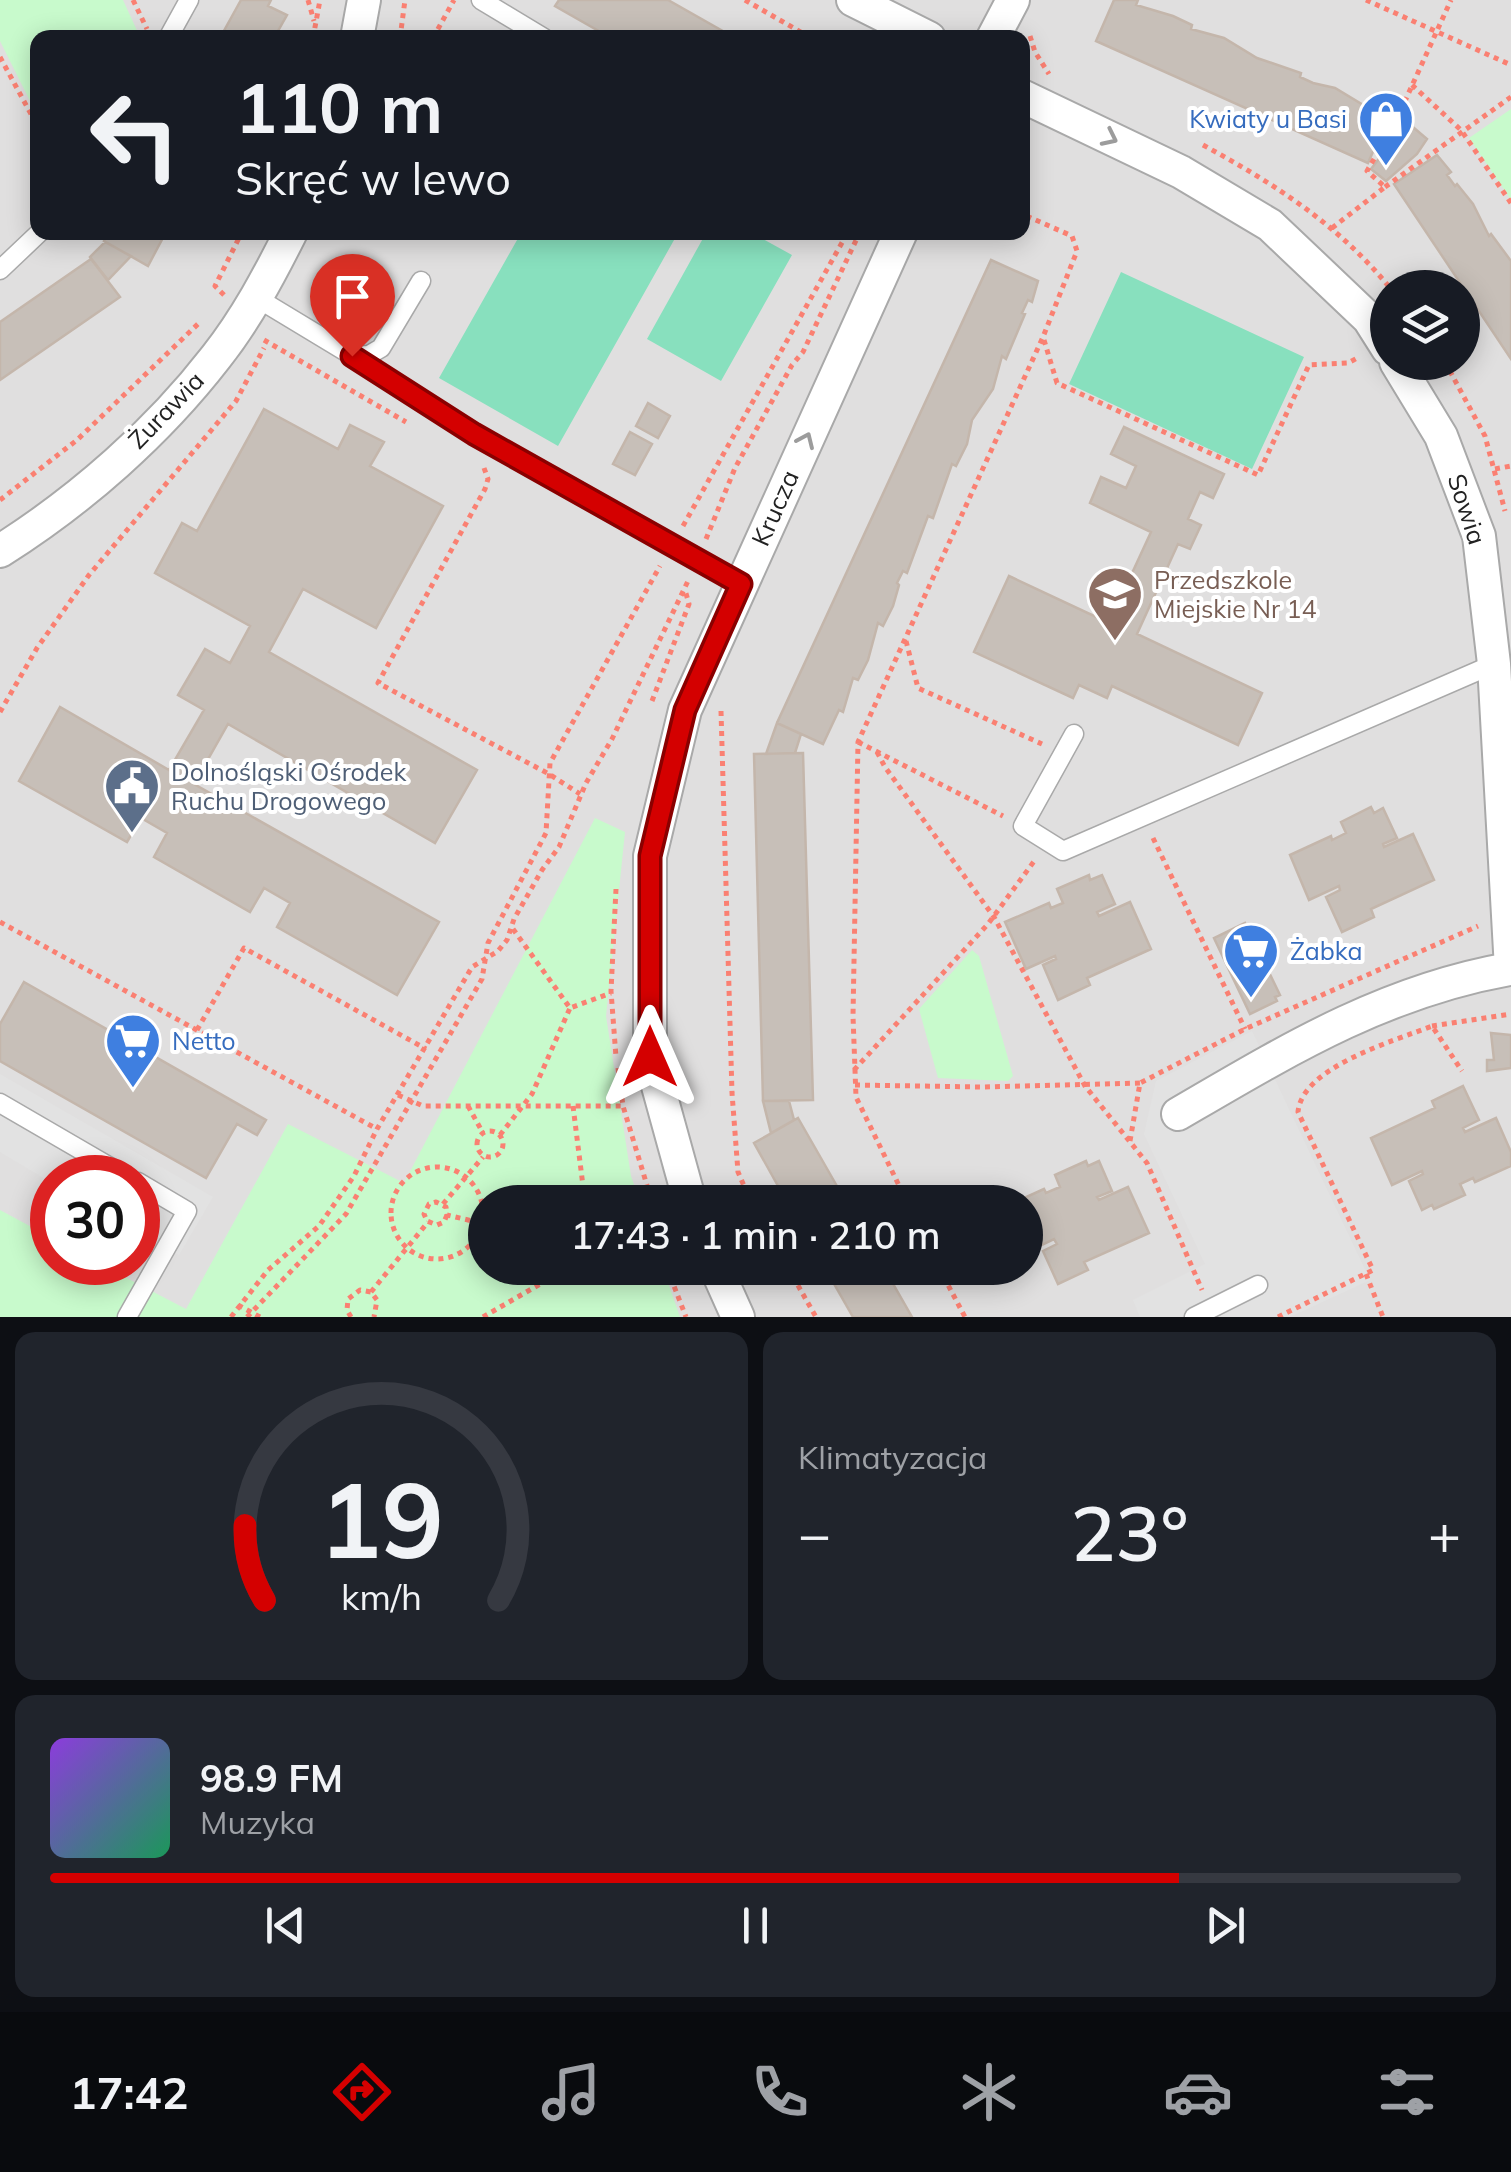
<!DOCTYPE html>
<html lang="pl">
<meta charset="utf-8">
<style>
body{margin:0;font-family:Mulish,sans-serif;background:#20242c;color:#f1f3f6;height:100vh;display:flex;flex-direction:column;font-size:38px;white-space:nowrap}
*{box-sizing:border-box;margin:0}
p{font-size:32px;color:#9ea1a6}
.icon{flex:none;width:55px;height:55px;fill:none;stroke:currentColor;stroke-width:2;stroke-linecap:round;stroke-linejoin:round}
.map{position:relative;height:1317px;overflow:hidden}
.sheet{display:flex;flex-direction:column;gap:15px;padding:15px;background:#0d0f14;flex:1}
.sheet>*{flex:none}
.guide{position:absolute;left:30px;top:30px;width:1000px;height:210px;border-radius:20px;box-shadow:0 5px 25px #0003;background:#171b24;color:#f1f3f6;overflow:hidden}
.controls{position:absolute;left:1370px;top:270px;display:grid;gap:20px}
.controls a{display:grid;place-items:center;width:110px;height:110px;border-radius:50%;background:#171b24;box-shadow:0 5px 25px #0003;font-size:50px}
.speed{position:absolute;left:30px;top:1155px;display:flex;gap:20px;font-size:50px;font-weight:700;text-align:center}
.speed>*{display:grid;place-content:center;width:130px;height:130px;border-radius:50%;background:#171b24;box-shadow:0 5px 25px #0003;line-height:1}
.speed .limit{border:15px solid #d22;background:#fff;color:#111}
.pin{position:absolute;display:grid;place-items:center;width:85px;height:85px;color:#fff;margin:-102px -42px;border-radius:50% 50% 50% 0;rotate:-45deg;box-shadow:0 0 10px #0007}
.pin .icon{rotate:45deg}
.me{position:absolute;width:110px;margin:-55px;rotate:0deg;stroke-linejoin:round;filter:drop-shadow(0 0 8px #0008)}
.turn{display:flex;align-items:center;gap:35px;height:210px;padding:0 40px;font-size:45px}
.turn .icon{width:130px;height:130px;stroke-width:2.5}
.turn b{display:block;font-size:70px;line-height:85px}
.big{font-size:75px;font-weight:600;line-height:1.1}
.sheet .widget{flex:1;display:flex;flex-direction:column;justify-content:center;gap:15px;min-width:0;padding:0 35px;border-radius:20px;background:#20242c}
.sheet .dial{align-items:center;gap:0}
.dial svg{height:260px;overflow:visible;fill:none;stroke:#363941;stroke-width:7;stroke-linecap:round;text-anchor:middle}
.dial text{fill:#f1f3f6;stroke:none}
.song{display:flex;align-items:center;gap:30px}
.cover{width:120px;height:120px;border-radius:15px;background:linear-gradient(135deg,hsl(270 70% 55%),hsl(150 70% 35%))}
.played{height:10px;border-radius:5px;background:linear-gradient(90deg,#d40000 80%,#363941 80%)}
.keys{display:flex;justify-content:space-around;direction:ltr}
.heat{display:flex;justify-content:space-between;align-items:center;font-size:55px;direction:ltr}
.sheet .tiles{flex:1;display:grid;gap:15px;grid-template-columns:1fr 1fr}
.widget:last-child{grid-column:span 2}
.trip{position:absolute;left:468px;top:1185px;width:575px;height:100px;border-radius:50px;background:#171b24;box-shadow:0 5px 25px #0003;font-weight:600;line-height:100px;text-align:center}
.menu{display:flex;height:160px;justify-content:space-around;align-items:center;background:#090b0e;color:#9ea1a6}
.menu .icon{width:70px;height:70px}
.menu .active{color:#d40000}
.menu b{font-size:45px;color:#f1f3f6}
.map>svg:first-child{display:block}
.residential{fill:#e0dfdf;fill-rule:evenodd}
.park{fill:#c8facc}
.pitch{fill:#88e0be}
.parking{fill:#e2e2e2}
.building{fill:#c7bfb8;stroke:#c4b6ab;stroke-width:2.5}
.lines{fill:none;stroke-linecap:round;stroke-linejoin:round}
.lane-casing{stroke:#a9a9a9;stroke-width:21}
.street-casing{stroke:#a9a9a9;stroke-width:36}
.path{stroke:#fa8072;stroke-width:5;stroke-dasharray:5 5;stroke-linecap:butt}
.lane{stroke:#fff;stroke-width:18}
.street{stroke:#fff;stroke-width:32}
.oneway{stroke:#9c9c9c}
.route-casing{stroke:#8a0000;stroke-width:25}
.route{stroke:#d40000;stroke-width:18}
.labels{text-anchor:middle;stroke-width:8;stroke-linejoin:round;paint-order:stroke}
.shop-label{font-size:25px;fill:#366cbe;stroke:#fff;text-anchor:start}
.street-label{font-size:25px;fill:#222;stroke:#fff}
.education-label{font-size:25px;fill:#785e54;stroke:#fff;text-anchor:start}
.service-label{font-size:25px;fill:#4e5e75;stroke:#fff;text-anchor:start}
</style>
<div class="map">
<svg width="1511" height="1317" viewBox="0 0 1511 1317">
<rect width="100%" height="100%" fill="#f2efe9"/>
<path class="residential" d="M0 0H1511V1317H0ZM38 38H1022V232H38ZM1388 288H1462V362H1388ZM52 1178H138V1262H52ZM485 1202H1025V1268H485Z"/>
<path class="park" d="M0 0H123L140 37 38 38 37 115 0 41Z
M1511 109V200L1469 138Z
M595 818 625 832 606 1016 631 1176 640 1202H485V1268H663L680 1317H0V1210L52 1238V1262L98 1263 186 1309 288 1124 404 1183Z
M972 950 979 956 1013 1076 1008 1081 938 1078 919 1009Z"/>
<path class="pitch" d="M521 233H678L558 446 439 378Z
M706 233H752L792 255 721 381 647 339Z
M1121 272 1304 357 1252 469 1069 384Z"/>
<path class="parking" d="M1252 1031 1370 1280 1290 1317H1140L1133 1300 1205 1264 1144 1134 1156 1081Z
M0 1074 213 1197 179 1255 138 1232V1178H52V1183L0 1152Z"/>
<path class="building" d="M241 0H271L268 6 287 15 274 38H220Z
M559 0H668L735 38H611L555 6Z
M1114 0H1138L1136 5 1173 16 1192 25 1191 29 1224 38 1257 58 1301 73 1300 77 1313 83 1335 88 1365 106 1390 113 1368 163 1096 41Z
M1407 122 1427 139 1417 154 1386 181 1371 169Z
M1437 155 1451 172 1447 175 1455 186 1457 184 1473 204 1489 236 1491 234 1511 261V359L1394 184Z
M109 232H166L148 266 104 241Z
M105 242 131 256 108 280 90 257Z
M91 259 120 297 0 380V322Z
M991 260 1038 281 1032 302 1028 300 1022 313 1025 314 1006 359 1002 356 993 389 972 420 967 444 956 466 952 464 933 518 928 516 907 573 903 571 897 583 899 585 893 606 883 626 878 623 868 660 858 680 853 678 843 712 839 710 823 744 777 723Z
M648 403 670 416 658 438 636 426Z
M264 409 338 449 350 425 384 442 370 466 443 506 376 628 303 589 269 652 477 770 435 843 228 724 194 784 439 922 397 995 277 927 290 903 264 888 250 912 154 857 167 833 141 818 127 842 19 781 60 707 169 770 204 710 178 695 205 649 230 663 250 626 155 573 182 523 197 531Z
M1124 427 1224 474 1213 498 1200 492 1188 519 1201 525 1190 549 1178 544 1137 634 1262 693 1238 745 1112 686 1107 698 1079 685 1073 698 974 652 1009 576 1109 623 1151 532 1090 503 1101 477 1126 488 1136 466 1111 454Z
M630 432 652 444 635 475 613 464Z
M777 723 801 734 795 753 766 754Z
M803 753 813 1100 763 1101 754 754Z
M1371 807 1374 813 1383 808 1397 838 1383 844 1384 847 1413 834 1434 880 1371 909 1374 917 1342 932 1326 897 1340 890 1339 886 1309 900 1290 855 1331 836 1332 840 1346 833 1341 822Z
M1089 875 1090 880 1102 875 1115 904 1097 912 1099 916 1130 902 1151 949 1087 978 1090 985 1058 1000 1043 965 1056 959 1055 956 1026 969 1005 922 1049 903 1051 908 1063 903 1057 889Z
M1245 923 1280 995 1275 997 1277 1001 1250 1014 1214 938Z
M24 982 266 1120 257 1135 237 1124 206 1178 0 1061V1024Z
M1491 1033 1511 1035V1068L1487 1071V1060H1494Z
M1463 1086 1479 1120 1463 1128 1465 1132 1496 1118 1511 1152V1166L1475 1182 1473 1178 1460 1184 1465 1195 1434 1209 1432 1205 1422 1210 1409 1181 1423 1174 1422 1171 1392 1185 1371 1138 1435 1108 1432 1101Z
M763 1101H789L794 1120 771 1133Z
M798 1118 846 1202H787L754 1143Z
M1086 1161 1088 1166 1099 1161 1112 1191 1097 1197 1099 1200 1128 1187 1149 1233 1084 1262 1088 1270 1058 1284 1043 1251 1057 1244 1054 1239 1025 1253V1202H1015L1044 1189 1046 1193 1060 1187 1055 1175Z
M825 1268H884L912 1317H853Z"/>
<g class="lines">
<g class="lane-casing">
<path id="lane" d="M481 0 544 38
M168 38 189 0
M0 270 40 232
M257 298 353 356 369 355 381 348 421 281
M353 356 475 434 741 585
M1074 734 1023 826 1063 851 1494 664
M0 1103 129 1178
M127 1317 187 1211 138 1182
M1194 1317 1258 1285"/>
</g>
<g class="street-casing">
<path id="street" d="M853 0 929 38
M357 38 364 0
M993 38 1013 0
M1022 96 1181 172 1270 225 1369 319 1388 349
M1396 362 1441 436 1479 536 1494 664 1511 969
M0 551C81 500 158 432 216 357 246 319 269 276 291 232
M1178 1114C1286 1051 1384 991 1509 969
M690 1202 650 1057V856L685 710 901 232
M716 1268 738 1317"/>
</g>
<path class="path" d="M133 0 147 29
M308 0 314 21
M745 0 811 38
M1366 0 1511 65
M1030 36 1035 52 1049 74
M313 38 320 0
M400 38 405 0
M433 38 454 0
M0 57 38 127
M1412 85 1461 130 1511 203
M1203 145C1273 183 1339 225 1390 288
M1385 187 1511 97
M1332 228 1385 187 1367 171 1395 123 1451 0
M224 295 215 286 242 232
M264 340 406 422
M1044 340 1057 383 1258 475 1309 365 1348 363 1359 357
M1445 362 1485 436 1505 511
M484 468 488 479 485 489 378 683 549 774 580 794
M1495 469 1511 466
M0 500 77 440 199 323
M683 526 848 232
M706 539 735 468 792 365 803 352 860 232
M906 641 918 688 1042 744
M652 701 689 604 685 590
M721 711 732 1093 738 1172 751 1202
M0 712 37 648 89 575 236 401 264 348
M858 742 1003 816
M877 752 885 767 994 917 1085 1086 1147 1163 1202 1290
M1153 838 1245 1029
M616 889 611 991 616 1057
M0 922 377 1129
M513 929 570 1008 611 993
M1432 1026 1511 1014
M197 1030 244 948 426 1049
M618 1068 623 1106 652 1202
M854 1070 988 924 1035 860
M855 1085 982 1087 1140 1083
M398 1095 423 1106H622
M468 1106 483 1133
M573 1106 585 1202
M477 1144a13 13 0 1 1 26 0a13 13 0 1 1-26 0Z
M500 1135 532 1094 570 1008
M1130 1141 1140 1083 1245 1029 1478 926
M391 1213a46 46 0 1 1 92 0a46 46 0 1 1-92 0Z
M907 1202 856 1097 853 1016 858 742 1043 337 1077 251 1072 236 1022 214
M443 1204 483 1157
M447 1215 444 1222 437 1225 427 1221 424 1214 429 1204 436 1202 446 1207 447 1215 485 1224
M667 1268 686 1317
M788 1268 816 1317
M939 1268 965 1317
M1366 1274 1383 1317
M371 1292 428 1222
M238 1305 260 1317
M231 1317 268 1270 319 1226 354 1176 377 1129 472 967 498 951 507 940 514 919 542 870 559 847 586 783 612 739 688 581
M247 1317 346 1214 482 979 488 943 546 833 550 763 660 566
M351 1317 347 1310 348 1299 360 1290 371 1292 377 1300 374 1317
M483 1317 568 1268
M1278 1317 1373 1270 1298 1112C1302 1067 1394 1041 1432 1026L1462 1071"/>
<use href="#lane" class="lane"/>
<use href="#street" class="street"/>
</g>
<defs><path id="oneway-chevron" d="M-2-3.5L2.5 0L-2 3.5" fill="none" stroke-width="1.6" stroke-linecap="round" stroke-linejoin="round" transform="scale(2.5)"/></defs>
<g class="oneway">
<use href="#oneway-chevron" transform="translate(1110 138) rotate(26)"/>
<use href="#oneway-chevron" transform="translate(806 440) rotate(-66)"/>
</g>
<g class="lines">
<g class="route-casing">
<path id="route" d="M352 356 474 434 741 584 685 710 650 856V1057"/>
</g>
<use href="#route" class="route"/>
</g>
<defs>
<g id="shop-pin" transform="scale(2.875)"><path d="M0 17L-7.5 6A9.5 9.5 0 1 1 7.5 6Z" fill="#3f7fe0" stroke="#fff"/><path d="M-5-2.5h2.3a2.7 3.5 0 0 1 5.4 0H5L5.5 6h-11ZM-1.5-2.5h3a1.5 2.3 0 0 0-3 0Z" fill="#fff"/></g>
<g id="school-pin" transform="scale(2.875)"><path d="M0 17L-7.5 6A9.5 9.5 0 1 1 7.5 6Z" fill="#8d6e63" stroke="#fff"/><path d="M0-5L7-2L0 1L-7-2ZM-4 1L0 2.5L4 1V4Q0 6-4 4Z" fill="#fff"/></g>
<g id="civic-pin" transform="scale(2.875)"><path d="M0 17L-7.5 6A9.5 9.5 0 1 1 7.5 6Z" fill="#5c6f8a" stroke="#fff"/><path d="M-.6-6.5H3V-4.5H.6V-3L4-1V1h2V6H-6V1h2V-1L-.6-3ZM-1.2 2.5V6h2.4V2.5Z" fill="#fff"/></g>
<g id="supermarket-pin" transform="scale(2.875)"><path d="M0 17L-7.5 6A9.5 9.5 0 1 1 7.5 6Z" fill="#3f7fe0" stroke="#fff"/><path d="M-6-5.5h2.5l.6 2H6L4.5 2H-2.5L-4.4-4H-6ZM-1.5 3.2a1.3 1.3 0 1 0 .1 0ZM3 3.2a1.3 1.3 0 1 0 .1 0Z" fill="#fff"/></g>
</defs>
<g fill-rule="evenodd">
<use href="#shop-pin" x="1386" y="119"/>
<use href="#school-pin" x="1115" y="594"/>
<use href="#civic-pin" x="132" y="786"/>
<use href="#supermarket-pin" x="1251" y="951"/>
<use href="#supermarket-pin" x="133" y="1041"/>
</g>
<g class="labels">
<g class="shop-label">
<text x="1347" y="128" text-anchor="end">Kwiaty u Basi</text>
<text x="1290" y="960">Żabka</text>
<text x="172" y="1050">Netto</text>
</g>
<g class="street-label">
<text transform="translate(166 410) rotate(-46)" y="9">Żurawia</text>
<text transform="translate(775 508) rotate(-66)" y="9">Krucza</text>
<text transform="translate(1467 509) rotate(72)" y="9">Sowia</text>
</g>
<g class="education-label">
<text x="1154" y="589">Przedszkole<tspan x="1154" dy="29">Miejskie Nr 14</tspan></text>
</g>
<g class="service-label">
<text x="171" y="781">Dolnośląski Ośrodek<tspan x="171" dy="29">Ruchu Drogowego</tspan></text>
</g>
</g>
</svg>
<div class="controls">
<a><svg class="icon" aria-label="layers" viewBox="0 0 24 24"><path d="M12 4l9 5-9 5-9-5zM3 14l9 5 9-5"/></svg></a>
</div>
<div class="speed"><div class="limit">30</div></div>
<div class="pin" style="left:352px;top:356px;background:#d93025"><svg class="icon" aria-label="arrive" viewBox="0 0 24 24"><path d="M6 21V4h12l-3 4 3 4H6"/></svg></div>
<svg class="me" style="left:650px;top:1057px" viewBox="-20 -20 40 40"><path d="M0-17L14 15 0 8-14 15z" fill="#d40000" stroke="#fff" stroke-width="4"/></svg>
<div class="trip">17:43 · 1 min · 210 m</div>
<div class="guide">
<div class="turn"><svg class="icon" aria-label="left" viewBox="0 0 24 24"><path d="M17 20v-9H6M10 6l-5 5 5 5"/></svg><div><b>110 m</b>Skręć w lewo</div></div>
</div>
</div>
<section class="sheet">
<div class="tiles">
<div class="widget dial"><svg viewBox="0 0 100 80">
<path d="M14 69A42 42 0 1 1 86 69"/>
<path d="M14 69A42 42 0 0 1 8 46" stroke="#d40000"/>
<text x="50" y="56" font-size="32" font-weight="700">19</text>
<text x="50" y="72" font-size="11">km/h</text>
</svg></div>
<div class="widget"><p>Klimatyzacja</p>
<div class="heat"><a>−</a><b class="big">23°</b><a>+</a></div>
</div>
<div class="widget">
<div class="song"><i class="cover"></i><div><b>98.9 FM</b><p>Muzyka</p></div></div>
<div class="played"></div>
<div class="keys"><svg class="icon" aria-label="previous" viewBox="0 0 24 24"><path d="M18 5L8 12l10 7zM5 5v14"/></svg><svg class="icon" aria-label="pause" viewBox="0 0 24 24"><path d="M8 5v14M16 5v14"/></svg><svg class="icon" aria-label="next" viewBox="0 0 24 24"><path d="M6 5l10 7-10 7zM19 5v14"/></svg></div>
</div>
</div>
</section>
<nav class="menu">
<b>17:42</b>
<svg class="icon active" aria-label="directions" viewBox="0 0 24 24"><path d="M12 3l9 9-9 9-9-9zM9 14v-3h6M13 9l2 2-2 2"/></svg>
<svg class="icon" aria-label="music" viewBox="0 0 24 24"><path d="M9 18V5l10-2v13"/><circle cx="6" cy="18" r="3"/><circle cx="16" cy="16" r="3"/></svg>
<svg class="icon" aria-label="phone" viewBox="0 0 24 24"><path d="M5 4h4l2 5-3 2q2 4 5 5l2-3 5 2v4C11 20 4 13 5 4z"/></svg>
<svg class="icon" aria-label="climate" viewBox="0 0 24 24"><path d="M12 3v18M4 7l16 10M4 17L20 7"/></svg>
<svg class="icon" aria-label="car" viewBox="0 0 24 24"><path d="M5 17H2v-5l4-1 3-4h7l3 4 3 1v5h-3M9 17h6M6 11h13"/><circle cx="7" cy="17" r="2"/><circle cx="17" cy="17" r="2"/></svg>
<svg class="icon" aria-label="filters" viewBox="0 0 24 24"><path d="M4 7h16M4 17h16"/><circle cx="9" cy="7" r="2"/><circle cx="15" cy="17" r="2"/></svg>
</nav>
